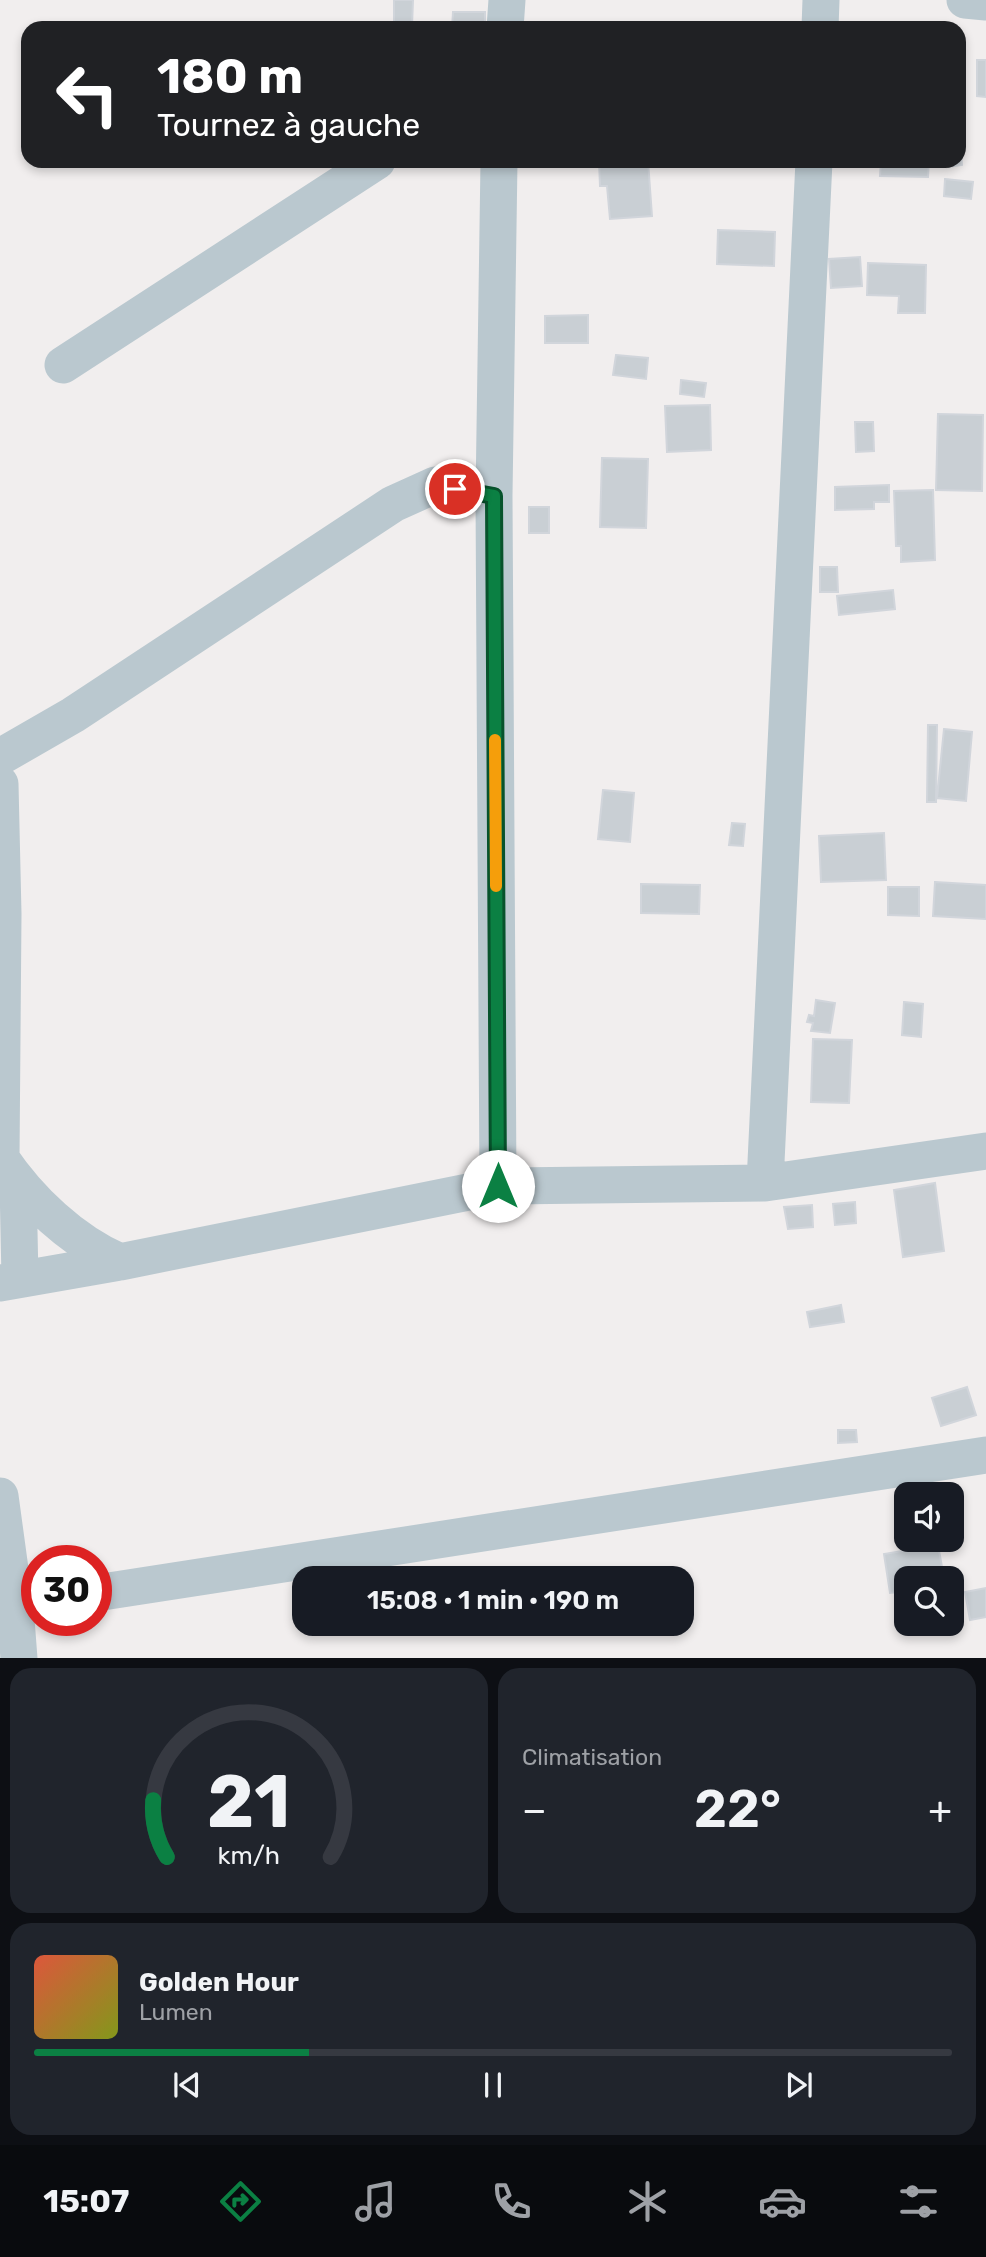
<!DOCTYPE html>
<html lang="fr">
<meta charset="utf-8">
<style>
body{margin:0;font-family:Rubik,sans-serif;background:#20242c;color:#f1f3f6;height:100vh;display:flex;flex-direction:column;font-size:26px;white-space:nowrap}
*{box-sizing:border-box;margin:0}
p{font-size:23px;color:#9ea1a6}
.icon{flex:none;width:38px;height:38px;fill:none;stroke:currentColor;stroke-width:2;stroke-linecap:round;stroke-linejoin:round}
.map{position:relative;height:1658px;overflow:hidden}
.sheet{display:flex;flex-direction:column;gap:10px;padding:10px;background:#0d0f14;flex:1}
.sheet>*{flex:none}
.banner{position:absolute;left:21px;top:21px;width:945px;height:147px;border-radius:21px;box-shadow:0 4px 10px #0003;background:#202124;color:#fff;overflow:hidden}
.controls{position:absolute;left:894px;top:1482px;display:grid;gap:14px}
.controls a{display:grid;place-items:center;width:70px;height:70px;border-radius:14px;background:#171b24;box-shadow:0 4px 10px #0003;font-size:35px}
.speed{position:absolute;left:21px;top:1545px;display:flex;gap:14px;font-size:35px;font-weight:700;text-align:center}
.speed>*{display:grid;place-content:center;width:91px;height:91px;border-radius:50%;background:#171b24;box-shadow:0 4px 10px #0003;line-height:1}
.speed .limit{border:10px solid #d22;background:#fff;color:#111}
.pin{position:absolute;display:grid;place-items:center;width:60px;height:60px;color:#fff;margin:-30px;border:4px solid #fff;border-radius:50%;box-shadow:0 2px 7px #0007}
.me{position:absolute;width:77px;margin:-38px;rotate:0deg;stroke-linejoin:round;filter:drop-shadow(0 0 5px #0008)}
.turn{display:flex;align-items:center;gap:24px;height:147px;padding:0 21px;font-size:32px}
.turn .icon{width:91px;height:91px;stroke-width:2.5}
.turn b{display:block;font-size:49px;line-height:60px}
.big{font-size:52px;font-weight:600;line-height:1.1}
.sheet .widget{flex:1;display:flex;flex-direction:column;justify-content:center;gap:10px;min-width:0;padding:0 24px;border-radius:21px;background:#20242c}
.sheet .dial{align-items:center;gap:0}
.dial svg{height:182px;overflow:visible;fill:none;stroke:#363941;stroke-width:7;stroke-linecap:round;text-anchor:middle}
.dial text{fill:#f1f3f6;stroke:none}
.song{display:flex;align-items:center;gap:21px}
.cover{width:84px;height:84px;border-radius:10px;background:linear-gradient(135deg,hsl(10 70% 55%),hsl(70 70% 35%))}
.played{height:7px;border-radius:4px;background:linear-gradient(90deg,#0b8043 30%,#363941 30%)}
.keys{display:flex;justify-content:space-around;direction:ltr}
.heat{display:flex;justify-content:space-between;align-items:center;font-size:38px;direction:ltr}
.sheet .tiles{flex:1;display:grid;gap:10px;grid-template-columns:1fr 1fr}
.widget:last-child{grid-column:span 2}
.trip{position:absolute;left:292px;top:1566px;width:402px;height:70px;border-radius:21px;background:#171b24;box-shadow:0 4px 10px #0003;font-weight:600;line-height:70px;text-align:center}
.menu{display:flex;height:112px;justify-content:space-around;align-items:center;background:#090b0e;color:#9ea1a6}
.menu .icon{width:49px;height:49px}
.menu .active{color:#0b8043}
.menu b{font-size:32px;color:#f1f3f6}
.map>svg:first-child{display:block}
.building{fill:#c9cfd4;stroke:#d1d5db;stroke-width:2}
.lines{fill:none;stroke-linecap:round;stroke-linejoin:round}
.minor{stroke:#bac8cf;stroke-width:37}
.route-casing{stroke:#07532c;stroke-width:18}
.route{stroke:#0b8043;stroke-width:12}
.slow{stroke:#f59e0b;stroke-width:12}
</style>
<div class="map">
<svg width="986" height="1659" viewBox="0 0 986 1659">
<rect width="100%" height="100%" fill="#f1eeee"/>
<path class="building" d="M394 0H413L412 26 394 22Z
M453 12H485V28H452Z
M977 60H986V97L977 96Z
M959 126 962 165 947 167V161H959Z
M599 161H648L652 216 610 219 607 186H600Z
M881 161H929L928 177 880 176Z
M945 179 973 182 971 199 944 196Z
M718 230 775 232 774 266 717 264Z
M860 257 862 286 831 288 829 259Z
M868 263 926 265 925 313H898L899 296 867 295Z
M588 315V343H545V316Z
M616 355 648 358 646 379 613 375Z
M681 380 706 383 704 397 680 394Z
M710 405 711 450 667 452 665 406Z
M938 414 983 415 982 491 936 490Z
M855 422H873L874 451 856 452Z
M602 458 648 459 646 528 600 527Z
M889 485V502H874V509L835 510V487Z
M933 490 935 560 901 562V546H896L894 491Z
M529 507H549V533H529Z
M820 567H837L838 592H820Z
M893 590 895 609 839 615 837 596Z
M928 725H937L936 802H927Z
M944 729 972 732 966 801 937 798Z
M603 790 634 793 630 842 598 839Z
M732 823 745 824 743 846 729 845Z
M884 833 886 880 821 882 819 836Z
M935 882 986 885V919L933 916Z
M641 884 700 885 699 914 641 913Z
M888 887H919V916L888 915Z
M816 1000 835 1003 830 1033 811 1031 813 1023 807 1022 809 1015 814 1016Z
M904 1002 923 1004 921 1037 902 1035Z
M813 1039 852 1040 849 1103 811 1102Z
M935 1183 944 1251 903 1257 894 1190Z
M855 1202 856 1223 835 1225 833 1204Z
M812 1205 813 1227 788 1229 784 1207Z
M841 1305 844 1322 810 1327 807 1312Z
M967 1387 976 1415 941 1426 932 1398Z
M838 1430H856L857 1442 838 1443Z
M938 1545 944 1578H906V1591L890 1593 884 1554Z
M986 1588V1617L970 1620 965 1592Z"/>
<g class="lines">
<path class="minor" d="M965 0 986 2
M505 28 507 0
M820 28 821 0
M63 365 377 161
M0 757 73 715 393 504 435 485 494 496
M0 784 3 914 1 1158
M0 1157C29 1200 72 1241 120 1262
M18 1183 20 1279
M765 1183 814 161
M498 1186 494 496 499 161
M0 1283 120 1262 498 1186 765 1183 986 1151
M0 1496 15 1606 19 1659
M96 1593 986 1455"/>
</g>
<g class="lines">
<g class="route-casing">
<path id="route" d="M455 489 494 496 498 1186"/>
</g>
<use href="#route" class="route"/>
<path class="slow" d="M495 740 496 886"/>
</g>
</svg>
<div class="controls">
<a><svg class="icon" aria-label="sound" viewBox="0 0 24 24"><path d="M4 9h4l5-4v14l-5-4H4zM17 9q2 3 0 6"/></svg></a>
<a><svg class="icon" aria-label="search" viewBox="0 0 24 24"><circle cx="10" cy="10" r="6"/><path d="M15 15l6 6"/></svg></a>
</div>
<div class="speed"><div class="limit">30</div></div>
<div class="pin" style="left:455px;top:489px;background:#d93025"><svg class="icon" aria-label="arrive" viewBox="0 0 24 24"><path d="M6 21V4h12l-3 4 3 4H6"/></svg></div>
<svg class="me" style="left:498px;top:1186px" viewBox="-20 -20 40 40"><circle r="19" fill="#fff"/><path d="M0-13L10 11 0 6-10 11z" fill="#0b8043"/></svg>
<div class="trip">15:08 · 1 min · 190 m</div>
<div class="banner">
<div class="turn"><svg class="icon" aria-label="left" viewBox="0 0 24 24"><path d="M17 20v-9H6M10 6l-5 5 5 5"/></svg><div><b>180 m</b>Tournez à gauche</div></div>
</div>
</div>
<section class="sheet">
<div class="tiles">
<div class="widget dial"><svg viewBox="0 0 100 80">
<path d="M14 69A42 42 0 1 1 86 69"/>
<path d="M14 69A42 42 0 0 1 8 44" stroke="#0b8043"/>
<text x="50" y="56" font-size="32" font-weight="700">21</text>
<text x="50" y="72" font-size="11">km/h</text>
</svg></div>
<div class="widget"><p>Climatisation</p>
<div class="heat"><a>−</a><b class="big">22°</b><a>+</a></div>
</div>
<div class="widget">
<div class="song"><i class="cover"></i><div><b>Golden Hour</b><p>Lumen</p></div></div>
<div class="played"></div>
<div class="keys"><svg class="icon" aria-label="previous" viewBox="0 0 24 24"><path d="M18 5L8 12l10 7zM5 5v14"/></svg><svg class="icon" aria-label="pause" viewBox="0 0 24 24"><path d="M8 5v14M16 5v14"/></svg><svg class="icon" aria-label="next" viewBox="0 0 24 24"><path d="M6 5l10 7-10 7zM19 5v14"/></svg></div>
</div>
</div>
</section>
<nav class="menu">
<b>15:07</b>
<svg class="icon active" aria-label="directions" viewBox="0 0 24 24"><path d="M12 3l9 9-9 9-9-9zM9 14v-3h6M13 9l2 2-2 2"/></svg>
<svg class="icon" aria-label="music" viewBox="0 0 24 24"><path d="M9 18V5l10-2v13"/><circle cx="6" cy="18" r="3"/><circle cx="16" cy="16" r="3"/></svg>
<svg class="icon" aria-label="phone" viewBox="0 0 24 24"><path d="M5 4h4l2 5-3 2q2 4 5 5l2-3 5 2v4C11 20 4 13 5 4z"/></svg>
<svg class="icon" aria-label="climate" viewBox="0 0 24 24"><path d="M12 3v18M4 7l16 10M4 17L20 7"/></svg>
<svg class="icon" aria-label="car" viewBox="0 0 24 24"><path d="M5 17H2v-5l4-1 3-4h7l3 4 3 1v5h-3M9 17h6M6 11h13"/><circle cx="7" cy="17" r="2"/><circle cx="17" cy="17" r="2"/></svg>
<svg class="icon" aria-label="filters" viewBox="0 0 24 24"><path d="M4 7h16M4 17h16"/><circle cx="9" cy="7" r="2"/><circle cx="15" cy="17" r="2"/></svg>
</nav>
